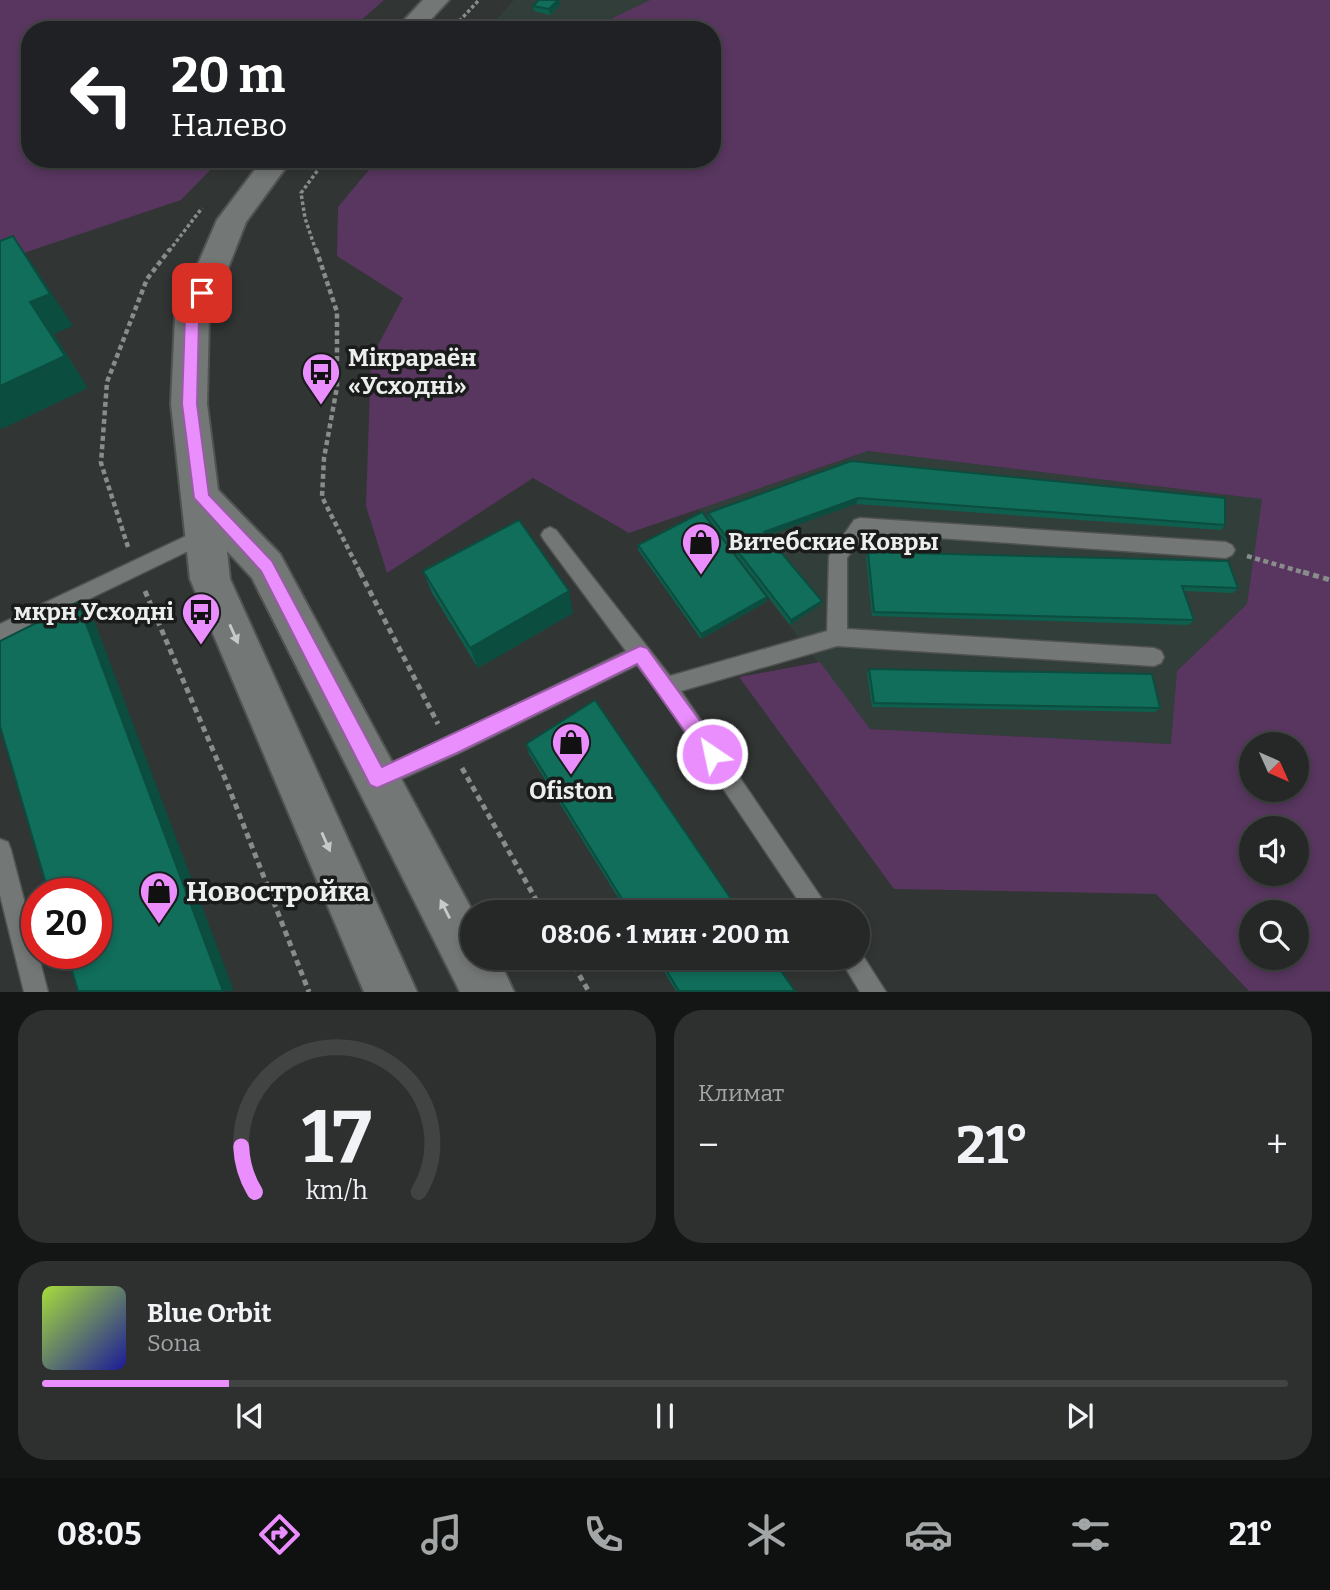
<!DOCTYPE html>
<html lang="ru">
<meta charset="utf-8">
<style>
body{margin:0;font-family:Bitter,serif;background:#2d302f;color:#f1f3f6;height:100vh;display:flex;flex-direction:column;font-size:26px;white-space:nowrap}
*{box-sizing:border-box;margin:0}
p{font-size:23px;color:#a3a6a7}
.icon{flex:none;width:38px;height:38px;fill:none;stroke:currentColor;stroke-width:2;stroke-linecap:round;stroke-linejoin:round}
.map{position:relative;height:992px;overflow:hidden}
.sheet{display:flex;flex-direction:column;gap:18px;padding:18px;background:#141615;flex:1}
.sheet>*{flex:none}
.hud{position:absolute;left:21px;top:21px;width:700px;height:147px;border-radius:28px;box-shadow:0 4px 10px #0003,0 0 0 2px #424444;background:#202124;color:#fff;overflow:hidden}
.needle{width:46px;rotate:135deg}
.controls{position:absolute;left:1239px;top:732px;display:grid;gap:14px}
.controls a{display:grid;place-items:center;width:70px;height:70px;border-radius:50%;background:#252827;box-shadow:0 4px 10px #0003,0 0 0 2px #424444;font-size:35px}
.speed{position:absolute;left:21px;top:878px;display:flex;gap:14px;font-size:35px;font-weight:700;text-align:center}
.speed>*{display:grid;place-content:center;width:91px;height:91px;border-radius:50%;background:#252827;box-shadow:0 4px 10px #0003,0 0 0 2px #424444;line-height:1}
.speed .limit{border:10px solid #d22;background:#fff;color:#111}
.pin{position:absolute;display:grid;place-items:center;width:60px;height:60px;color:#fff;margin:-30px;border-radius:14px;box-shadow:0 4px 10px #0006}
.me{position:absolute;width:77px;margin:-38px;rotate:326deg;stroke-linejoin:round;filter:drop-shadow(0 0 5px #0008)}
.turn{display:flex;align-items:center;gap:24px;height:147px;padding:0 35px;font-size:32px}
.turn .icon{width:91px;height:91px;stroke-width:2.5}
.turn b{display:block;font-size:49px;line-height:60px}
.big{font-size:52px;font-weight:700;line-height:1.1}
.sheet .tile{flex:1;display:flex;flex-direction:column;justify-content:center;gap:10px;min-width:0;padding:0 24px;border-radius:28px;background:#2d302f}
.sheet .dial{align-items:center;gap:0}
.dial svg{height:182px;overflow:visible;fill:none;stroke:#424444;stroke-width:7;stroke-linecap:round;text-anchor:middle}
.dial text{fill:#f1f3f6;stroke:none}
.song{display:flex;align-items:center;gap:21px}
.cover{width:84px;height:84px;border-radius:10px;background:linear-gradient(135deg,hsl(80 70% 55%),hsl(240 70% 35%))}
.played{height:7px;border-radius:4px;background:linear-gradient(90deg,#ea8dfd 15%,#424444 15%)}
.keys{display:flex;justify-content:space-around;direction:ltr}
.heat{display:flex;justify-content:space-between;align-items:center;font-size:38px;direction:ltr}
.sheet .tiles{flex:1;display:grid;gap:18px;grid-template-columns:1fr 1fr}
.tile:last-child{grid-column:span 2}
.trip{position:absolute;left:460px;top:900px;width:410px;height:70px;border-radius:35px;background:#252827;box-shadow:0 4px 10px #0003,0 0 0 2px #424444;font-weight:700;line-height:70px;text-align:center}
.dock{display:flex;height:112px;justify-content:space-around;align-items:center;background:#0f1010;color:#a3a6a7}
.dock .icon{width:49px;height:49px}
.dock .on{color:#ea8dfd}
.dock b{font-size:32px;color:#f1f3f6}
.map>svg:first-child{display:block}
.built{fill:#323e3a}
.green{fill:#58365f;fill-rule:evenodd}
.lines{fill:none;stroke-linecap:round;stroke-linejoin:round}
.service-casing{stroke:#505352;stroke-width:3}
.secondary-casing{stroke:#505352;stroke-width:4}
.path-far2{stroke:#888c8b;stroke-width:3.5;stroke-dasharray:3.5 2.5;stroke-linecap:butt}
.path-far1{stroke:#888c8b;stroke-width:4.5;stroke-dasharray:5 3.5;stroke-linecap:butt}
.path{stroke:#888c8b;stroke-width:5;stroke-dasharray:6 4.5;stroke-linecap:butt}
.service{fill:#737776;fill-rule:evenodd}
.secondary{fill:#737776;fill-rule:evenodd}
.wall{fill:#0e5f4d}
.shaded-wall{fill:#0b4d3f}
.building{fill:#106e5a;stroke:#0b4d3f;stroke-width:2}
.oneway{fill:#c7cac9}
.route{fill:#ea8dfd;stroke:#985ca4;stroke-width:2}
.labels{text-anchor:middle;stroke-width:7;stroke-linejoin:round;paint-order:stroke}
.poi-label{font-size:24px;font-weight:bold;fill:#ebeeed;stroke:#1a1c1b;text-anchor:start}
.near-poi-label{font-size:28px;font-weight:bold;fill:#ebeeed;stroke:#1a1c1b;text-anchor:start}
</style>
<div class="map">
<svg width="1330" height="992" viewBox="0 0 1330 992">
<rect width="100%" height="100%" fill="#313534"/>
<path class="built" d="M514 0H650L588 30H487Z
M868 451 1263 499 1247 604 1177 671 1172 744 870 729 698 509Z"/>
<path class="green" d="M0 0H384L350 30H30V159H221L181 200 0 261Z
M650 0H1330V991H1249L1156 894 894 889 739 677 820 662 870 729 1171 744 1177 671 1247 604 1262 499 868 451 629 533 533 478 387 573 366 506 371 358 403 298 337 256 338 207 378 159H712V30H588ZM1251 744H1297V789H1251ZM1251 828H1297V873H1251ZM1251 912H1297V957H1251Z"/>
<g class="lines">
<g class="service-casing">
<path id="service" d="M860 518 1226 542 1232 545 1235 550 1232 555 1226 558 865 533 847 558V629L1154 648 1161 651 1164 657 1161 663 1154 666 837 646 681 691 831 912H806L659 693 637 665 457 754 377 790 370 786 366 779 370 772 443 740 626 651 544 540 541 535 544 530 550 527 556 530 670 676 827 631 829 556 854 520Z
M205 527 211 530 214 535 211 540 0 642V624Z
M0 839 8 842 11 850 48 992H24L0 895Z
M858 948 886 992H860L839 957H858Z"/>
</g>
<g class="secondary-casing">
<path id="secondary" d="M423 0H449L421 30H395Z
M263 159H292L246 222 209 317 207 404 218 490 280 554 473 912 472 957H498L514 992H460L252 578 227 551 230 579 417 992H364L190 579 171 404 175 317 217 220Z"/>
</g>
<path class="path-far2" d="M451 30 479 0
M169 251 202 208
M316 251 305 218 301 193 326 159"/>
<path class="path-far1" d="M316 249 337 312V387L324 458 322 497 361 574
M128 547 101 463 107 382 147 279 170 249
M1247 556 1309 574"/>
<path class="path" d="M360 572 438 724
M1303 572 1330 580
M145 591 227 783 309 992
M462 768 543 912
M569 957 589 992"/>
<use href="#service" class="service"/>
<use href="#secondary" class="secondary"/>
</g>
<path class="wall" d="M539 0H559L560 5 550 15 534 11 533 6Z
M851 461 1225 525 1221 530 856 504 767 535 822 601 820 605 790 625 708 518V513Z
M638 545 767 597 766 602 701 639 638 550Z
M868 552 1238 588 1233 593 1184 591 1194 620 1189 625 872 616 866 557Z
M423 571 573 613 478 668 432 593Z
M869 669 1160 708 1155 712 872 707 867 673Z
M526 744 740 912H627L529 754Z
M655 957H771L795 991H676Z"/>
<path class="shaded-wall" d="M558 0H559L560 5 550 15 549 9Z
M13 236 36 269 73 326 54 334 88 388 2 429 0 427V386L30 302Z
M858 498 856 504 764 537V532Z
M569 591 573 613 478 668 470 648Z
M767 597 766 602 701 639V634Z
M822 601 820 605 790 625 791 620Z
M78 602 92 615 234 991H223Z"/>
<path class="building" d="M539 0H558L549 9 533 6Z
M13 236 50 294 30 302 65 356 0 386V241Z
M851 461 1225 498V525L858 498 764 532 822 601 791 620 708 513Z
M702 512 767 597 701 634 638 545Z
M519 520 569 591 470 648 423 571Z
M868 552 1228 561 1238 588 1182 586 1194 620 874 612Z
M78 602 223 991H78L67 954H96V894H49L0 726V641Z
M869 669 1152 674 1160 708 874 703Z
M595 700 740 912H630L526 744Z
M658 957H771L795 991H679Z"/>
<defs><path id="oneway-solid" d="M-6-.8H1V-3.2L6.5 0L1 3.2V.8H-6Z" transform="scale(1.75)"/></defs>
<g class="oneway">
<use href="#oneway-solid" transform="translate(234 634) rotate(66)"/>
<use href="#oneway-solid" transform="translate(326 842) rotate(66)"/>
<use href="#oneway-solid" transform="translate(445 909) rotate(-117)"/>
</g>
<path class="route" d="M202 288 209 293 199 317 197 404 209 495 272 561 382 767 640 646 647 648 719 747 721 754 719 760 712 763 705 760 637 664 457 753 377 788 370 785 261 571 194 498 182 404 185 317 195 293Z"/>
<defs>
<g id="bus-pin" transform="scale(2.0125)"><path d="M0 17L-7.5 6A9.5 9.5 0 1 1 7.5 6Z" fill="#ea8dfd" stroke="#1a1c1b"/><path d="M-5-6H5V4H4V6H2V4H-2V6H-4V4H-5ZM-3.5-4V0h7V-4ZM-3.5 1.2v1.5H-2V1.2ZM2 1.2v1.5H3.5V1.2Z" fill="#111"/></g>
<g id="shop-pin" transform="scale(2.0125)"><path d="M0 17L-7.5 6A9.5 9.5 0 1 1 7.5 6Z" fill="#ea8dfd" stroke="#1a1c1b"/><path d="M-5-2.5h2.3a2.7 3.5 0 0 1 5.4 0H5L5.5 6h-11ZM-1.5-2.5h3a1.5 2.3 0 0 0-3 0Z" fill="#111"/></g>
</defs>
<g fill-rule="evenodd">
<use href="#bus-pin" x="321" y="372"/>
<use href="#shop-pin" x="701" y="542"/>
<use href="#bus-pin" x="201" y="612"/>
<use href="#shop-pin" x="571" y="742"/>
<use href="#shop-pin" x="159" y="891"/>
</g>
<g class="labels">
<g class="poi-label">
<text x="348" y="366">Мікрараён<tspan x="348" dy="28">«Усходні»</tspan></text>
<text x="728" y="550">Витебские Ковры</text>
<text x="174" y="620" text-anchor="end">мкрн Усходні</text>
<text x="571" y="799" text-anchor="middle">Ofiston</text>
</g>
<g class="near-poi-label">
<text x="186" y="901">Новостройка</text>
</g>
</g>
</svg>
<div class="controls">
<a><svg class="needle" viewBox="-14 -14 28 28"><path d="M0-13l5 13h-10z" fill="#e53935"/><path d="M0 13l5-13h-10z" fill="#a3a6a7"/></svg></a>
<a><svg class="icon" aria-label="sound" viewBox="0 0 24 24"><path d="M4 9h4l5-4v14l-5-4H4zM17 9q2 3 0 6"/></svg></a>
<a><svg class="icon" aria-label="search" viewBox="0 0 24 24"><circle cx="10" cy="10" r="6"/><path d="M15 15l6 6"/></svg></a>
</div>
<div class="speed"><div class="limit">20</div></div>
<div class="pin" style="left:202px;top:293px;background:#d93025"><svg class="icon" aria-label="arrive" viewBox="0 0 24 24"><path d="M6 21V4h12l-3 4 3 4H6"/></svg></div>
<svg class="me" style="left:712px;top:754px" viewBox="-20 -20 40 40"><circle r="17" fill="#ea8dfd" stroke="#fff" stroke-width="3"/><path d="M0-11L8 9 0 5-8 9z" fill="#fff"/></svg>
<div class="trip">08:06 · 1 мин · 200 m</div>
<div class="hud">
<div class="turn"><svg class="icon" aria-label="left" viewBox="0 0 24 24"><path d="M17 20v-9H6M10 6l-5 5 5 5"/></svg><div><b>20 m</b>Налево</div></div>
</div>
</div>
<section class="sheet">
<div class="tiles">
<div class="tile dial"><svg viewBox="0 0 100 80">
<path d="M14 69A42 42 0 1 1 86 69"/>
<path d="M14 69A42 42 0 0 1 8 49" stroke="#ea8dfd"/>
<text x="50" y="56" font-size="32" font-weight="700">17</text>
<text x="50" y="72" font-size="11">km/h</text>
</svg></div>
<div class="tile"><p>Климат</p>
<div class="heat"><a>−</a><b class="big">21°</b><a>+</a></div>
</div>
<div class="tile">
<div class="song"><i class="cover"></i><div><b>Blue Orbit</b><p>Sona</p></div></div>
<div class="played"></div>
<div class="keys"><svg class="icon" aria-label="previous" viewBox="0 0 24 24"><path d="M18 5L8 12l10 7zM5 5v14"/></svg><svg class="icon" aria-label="pause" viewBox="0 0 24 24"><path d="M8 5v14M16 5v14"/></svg><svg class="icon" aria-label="next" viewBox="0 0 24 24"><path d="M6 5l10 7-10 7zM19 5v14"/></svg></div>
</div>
</div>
</section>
<nav class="dock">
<b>08:05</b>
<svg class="icon on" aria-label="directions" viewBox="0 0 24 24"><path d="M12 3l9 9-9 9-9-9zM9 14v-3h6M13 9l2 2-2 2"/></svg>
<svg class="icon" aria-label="music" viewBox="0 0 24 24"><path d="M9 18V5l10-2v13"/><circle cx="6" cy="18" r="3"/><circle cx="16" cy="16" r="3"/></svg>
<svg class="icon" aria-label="phone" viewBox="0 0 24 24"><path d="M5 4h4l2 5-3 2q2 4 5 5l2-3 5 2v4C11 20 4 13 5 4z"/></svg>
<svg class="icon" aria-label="climate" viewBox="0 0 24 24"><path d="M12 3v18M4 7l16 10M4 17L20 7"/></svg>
<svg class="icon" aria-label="car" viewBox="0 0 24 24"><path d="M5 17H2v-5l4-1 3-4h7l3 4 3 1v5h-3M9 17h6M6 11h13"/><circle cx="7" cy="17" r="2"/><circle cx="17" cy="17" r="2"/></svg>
<svg class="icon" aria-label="filters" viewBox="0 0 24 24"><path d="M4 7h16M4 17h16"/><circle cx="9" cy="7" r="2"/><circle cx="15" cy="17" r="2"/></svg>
<b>21°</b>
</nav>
